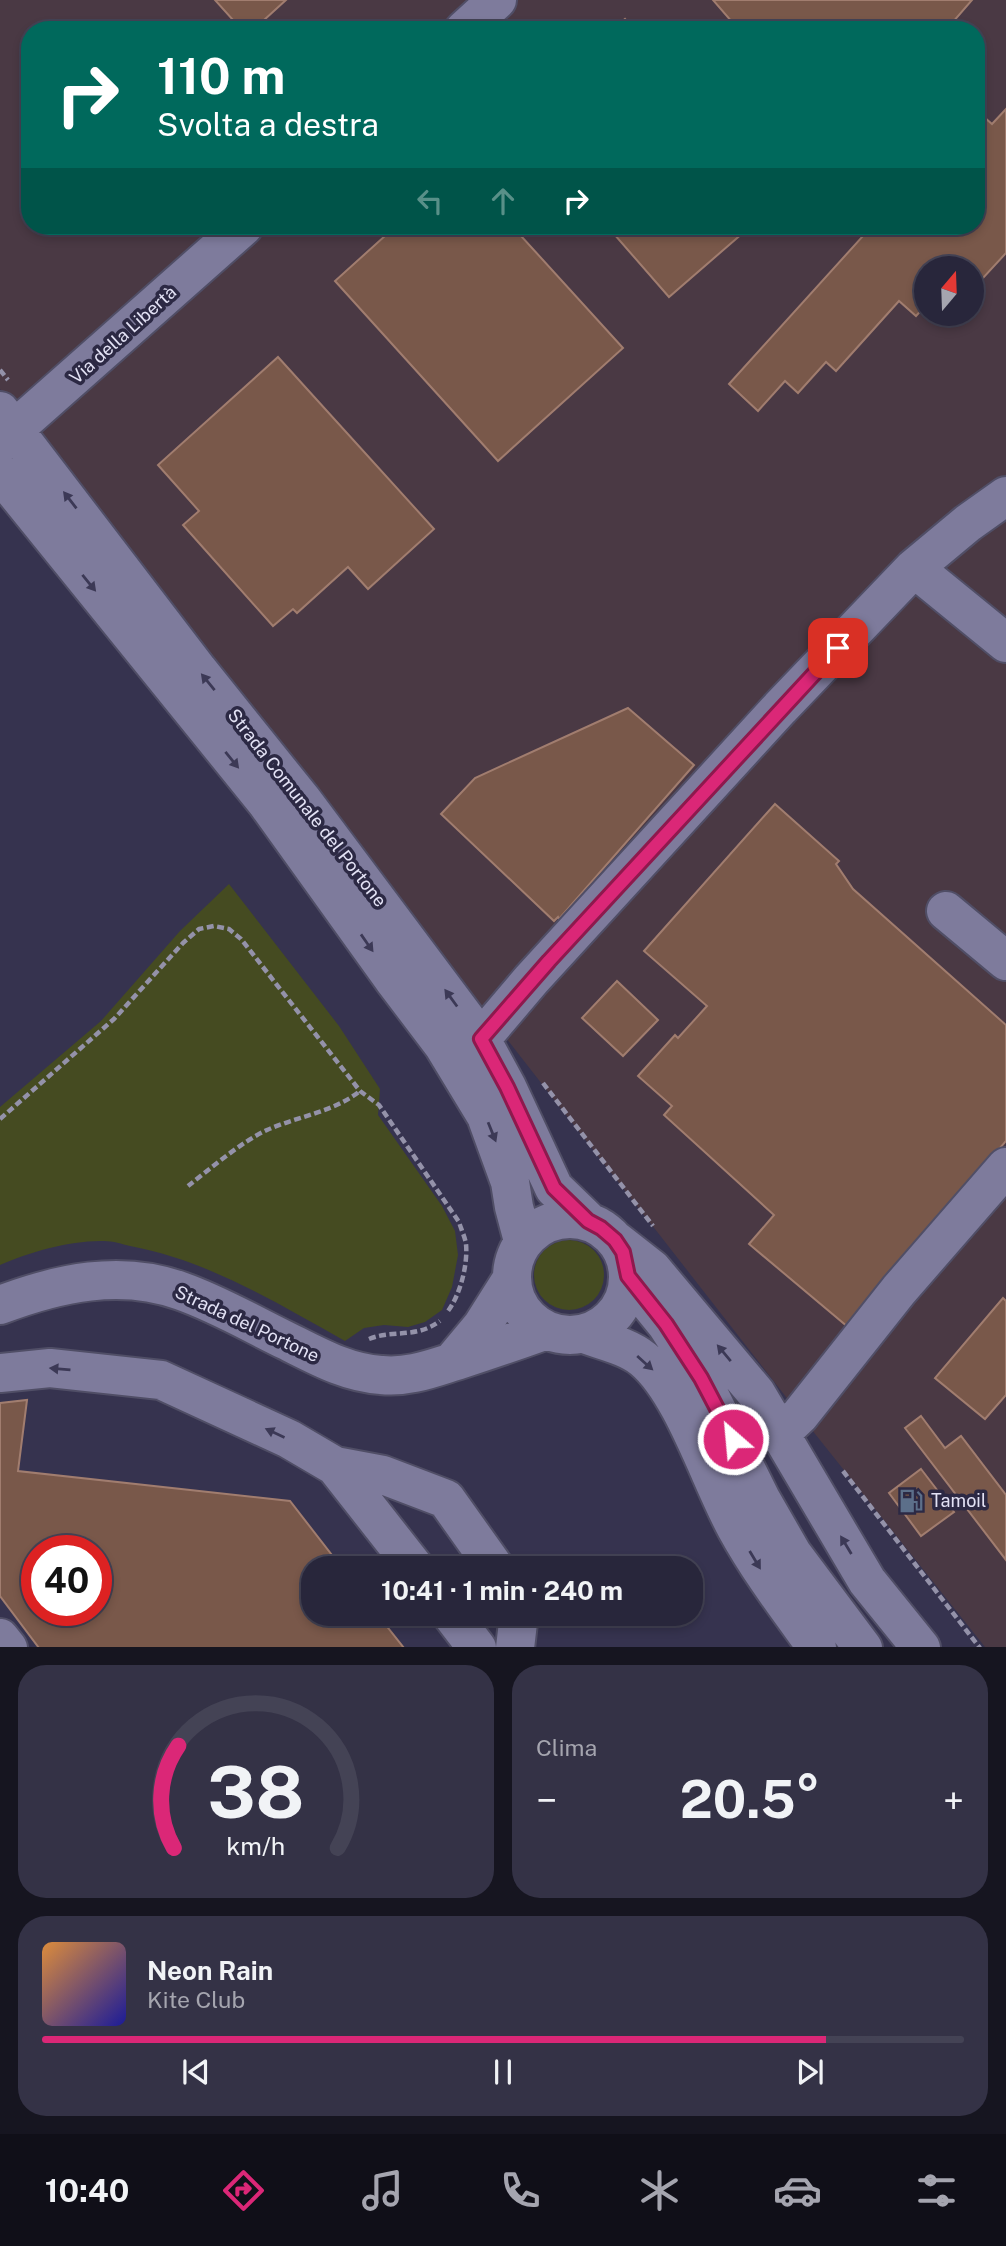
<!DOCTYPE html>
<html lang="it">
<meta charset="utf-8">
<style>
body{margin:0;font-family:"Public Sans",sans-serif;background:#343246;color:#f1f3f6;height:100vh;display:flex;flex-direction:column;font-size:26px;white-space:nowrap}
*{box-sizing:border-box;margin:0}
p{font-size:23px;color:#a5a5af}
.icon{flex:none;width:38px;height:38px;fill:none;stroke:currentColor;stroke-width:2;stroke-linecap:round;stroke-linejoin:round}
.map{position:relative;height:1647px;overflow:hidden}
.details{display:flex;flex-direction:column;gap:18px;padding:18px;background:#161520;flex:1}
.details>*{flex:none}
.guide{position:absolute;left:21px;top:21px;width:964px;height:214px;border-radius:28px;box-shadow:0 4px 10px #0003,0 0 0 2px #444355;background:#00695c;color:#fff;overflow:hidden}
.needle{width:46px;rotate:19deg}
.fabs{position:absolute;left:914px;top:256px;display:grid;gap:14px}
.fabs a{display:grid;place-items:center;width:70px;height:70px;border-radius:50%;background:#28263b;box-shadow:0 4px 10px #0003,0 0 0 2px #444355;font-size:35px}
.speed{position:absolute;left:21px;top:1535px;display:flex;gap:14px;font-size:35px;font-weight:700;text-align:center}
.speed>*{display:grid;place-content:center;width:91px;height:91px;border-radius:50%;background:#28263b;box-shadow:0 4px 10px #0003,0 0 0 2px #444355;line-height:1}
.speed .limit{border:10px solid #d22;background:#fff;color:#111}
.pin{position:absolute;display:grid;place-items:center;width:60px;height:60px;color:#fff;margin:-30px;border-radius:14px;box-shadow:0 4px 10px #0006}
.me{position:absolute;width:77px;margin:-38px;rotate:333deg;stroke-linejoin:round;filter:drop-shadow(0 0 5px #0008)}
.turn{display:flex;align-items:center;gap:24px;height:147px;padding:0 21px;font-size:32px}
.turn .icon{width:91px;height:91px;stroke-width:2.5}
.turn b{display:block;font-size:49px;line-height:60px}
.lanes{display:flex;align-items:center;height:66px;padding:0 21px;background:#0003;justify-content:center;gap:35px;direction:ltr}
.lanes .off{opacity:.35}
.big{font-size:52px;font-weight:700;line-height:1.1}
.details .widget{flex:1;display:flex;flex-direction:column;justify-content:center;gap:10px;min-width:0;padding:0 24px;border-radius:28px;background:#343246}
.details .dial{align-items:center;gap:0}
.dial svg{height:182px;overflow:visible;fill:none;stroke:#444355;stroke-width:7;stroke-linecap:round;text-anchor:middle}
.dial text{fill:#f1f3f6;stroke:none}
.song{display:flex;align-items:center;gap:21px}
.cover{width:84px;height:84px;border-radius:10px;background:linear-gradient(135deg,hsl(30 70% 55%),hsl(240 70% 35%))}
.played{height:7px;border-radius:4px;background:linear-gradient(90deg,#db2777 85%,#444355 85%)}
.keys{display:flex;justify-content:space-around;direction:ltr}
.heat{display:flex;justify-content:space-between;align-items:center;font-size:38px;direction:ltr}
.details .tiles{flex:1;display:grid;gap:18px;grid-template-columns:1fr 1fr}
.widget:last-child{grid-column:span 2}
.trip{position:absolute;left:301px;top:1556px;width:402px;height:70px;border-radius:28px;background:#28263b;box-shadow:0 4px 10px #0003,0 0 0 2px #444355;font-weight:700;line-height:70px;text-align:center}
.dock{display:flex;height:112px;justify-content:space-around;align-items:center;background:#100f18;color:#a5a5af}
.dock .icon{width:49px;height:49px}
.dock .active{color:#db2777}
.dock b{font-size:32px;color:#f1f3f6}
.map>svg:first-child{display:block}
.industrial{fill:#4a3944;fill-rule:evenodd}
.green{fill:#454b21}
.building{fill:#79584a;stroke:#a17d6f;stroke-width:2;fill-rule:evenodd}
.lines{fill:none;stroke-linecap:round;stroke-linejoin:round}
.minor-casing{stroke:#504e66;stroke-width:42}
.path{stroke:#9492a9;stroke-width:4.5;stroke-dasharray:7 3.5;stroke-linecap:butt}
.minor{stroke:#7e7b9c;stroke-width:38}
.oneway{fill:#3c3956}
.route-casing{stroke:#8e194d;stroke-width:18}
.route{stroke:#db2777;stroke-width:12}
.labels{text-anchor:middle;stroke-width:7;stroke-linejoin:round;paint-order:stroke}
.street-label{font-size:18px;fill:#e3e2f5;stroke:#2c2944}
.poi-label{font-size:18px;fill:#e3e2f5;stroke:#2c2944;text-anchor:start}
</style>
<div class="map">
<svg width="1006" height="1648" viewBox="0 0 1006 1648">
<rect width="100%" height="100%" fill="#36334f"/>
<path class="industrial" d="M0 0H1006V1647H985L800 1415 0 389ZM30 30H976V226H30ZM926 268H971V313H926Z"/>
<path class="green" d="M229 884 339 1026 380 1089 378 1115 442 1206 455 1231 458 1255 452 1287 442 1310 425 1322 408 1327 384 1325 364 1328 345 1341C277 1303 207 1260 130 1246 122 1244 113 1241 104 1241 72 1240 29 1252 0 1265V1107L101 1021 180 931Z
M534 1275a35 35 0 1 1 70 0a35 35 0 1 1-70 0Z"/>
<path class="building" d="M215 0H286L253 30H242Z
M713 0H972L946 30H739Z
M625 19 635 30H612Z
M1006 109V253L971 291V268H926V305L916 316 899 301 836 371 826 362 798 393 785 381 758 411 729 384 872 226H976V110L992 124Z
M396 226H512L623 348 498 461 335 281Z
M607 226H751L669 297Z
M278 357 434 529 368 589 348 567 297 613 293 609 273 626 183 525 199 511 158 465Z
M628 708 694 765 559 919 558 917 554 921 441 814 475 778Z
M775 804 839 861 836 864 853 889 1006 1025V1141L848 1327 749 1244 774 1215 664 1115 672 1106 638 1076 675 1035 678 1038 707 1006 644 951Z
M617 981 658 1020 623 1056 582 1018Z
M1003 1298 1006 1301V1395L985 1419 935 1378Z
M27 1400 18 1471 290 1501 342 1568H313V1614H377L404 1648H39L0 1596V1403ZM37 1550H96V1610H37Z
M921 1416 945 1448 961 1436 1006 1495V1560L905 1428Z
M921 1469 954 1512 921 1536 889 1493Z"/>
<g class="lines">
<g class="minor-casing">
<path id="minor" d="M464 30 497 0
M0 411 198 670 303 801 481 1039 507 1087 554 1188 588 1221
M0 442 244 226
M0 473 266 802 393 979 443 1045 486 1116 510 1182 514 1207 523 1241
M914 568 1006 643
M946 911 1006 961
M481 1039 531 980 780 708 914 568 968 523 1006 496
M512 1277a58 58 0 1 1 116 0a58 58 0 1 1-116 0Z
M615 1240 652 1269 756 1393 867 1581 921 1648
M640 1292 666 1324 701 1378 761 1499 792 1553 863 1648
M0 1305C58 1283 121 1269 181 1291 218 1304 252 1324 287 1341 317 1356 347 1373 381 1375 409 1378 433 1368 459 1360 487 1351 516 1341 544 1331
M584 1334C603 1341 627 1346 643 1359 683 1392 710 1481 736 1528 759 1570 788 1608 817 1648
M452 1362 482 1326 511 1280
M0 1373 50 1368 161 1380 289 1439 335 1466 383 1475 446 1499 495 1568
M780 1434 800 1415 899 1290 1006 1167
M335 1466 415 1568
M451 1614 477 1648
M0 1638 8 1648
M515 1648 519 1614"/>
</g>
<path class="path" d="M0 370 8 380
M543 1083 653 1226
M0 1119 114 1019 183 943 199 929 214 926 229 929 241 939 360 1091 379 1105 459 1222C461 1229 465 1237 466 1244 468 1265 460 1295 448 1311
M188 1186C210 1169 241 1142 267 1130 298 1116 332 1113 360 1091
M369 1339C394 1329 416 1339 440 1321
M843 1471 980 1648"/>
<use href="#minor" class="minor"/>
</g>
<defs><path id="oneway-solid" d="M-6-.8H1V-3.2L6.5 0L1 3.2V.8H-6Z" transform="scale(1.75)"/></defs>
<g class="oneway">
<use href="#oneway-solid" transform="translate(70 500) rotate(-128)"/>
<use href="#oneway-solid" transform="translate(89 583) rotate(51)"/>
<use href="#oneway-solid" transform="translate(208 682) rotate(-129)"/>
<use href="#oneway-solid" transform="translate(232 760) rotate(51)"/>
<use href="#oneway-solid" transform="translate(367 943) rotate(55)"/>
<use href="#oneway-solid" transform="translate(451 998) rotate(-126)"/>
<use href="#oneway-solid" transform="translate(492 1132) rotate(68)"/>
<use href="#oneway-solid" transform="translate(724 1353) rotate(-130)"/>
<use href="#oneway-solid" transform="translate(645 1363) rotate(42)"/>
<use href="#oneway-solid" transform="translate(60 1369) rotate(-175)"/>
<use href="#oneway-solid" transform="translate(275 1433) rotate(-155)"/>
<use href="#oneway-solid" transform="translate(846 1545) rotate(-121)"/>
<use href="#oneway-solid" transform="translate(755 1560) rotate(59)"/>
</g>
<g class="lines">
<g class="route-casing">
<path id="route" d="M733 1439 701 1378 666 1324 628 1276 623 1252 615 1240 601 1228 588 1221 554 1188 507 1087 481 1039 549 961 838 648"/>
</g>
<use href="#route" class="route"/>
</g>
<defs>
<g id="fuel-bare" transform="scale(1.89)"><path d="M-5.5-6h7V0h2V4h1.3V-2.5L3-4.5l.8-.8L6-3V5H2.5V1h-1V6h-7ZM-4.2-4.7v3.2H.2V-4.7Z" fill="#5c6f8a" stroke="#2c2944" stroke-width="2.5" paint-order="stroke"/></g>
</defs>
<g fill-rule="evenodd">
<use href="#fuel-bare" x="911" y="1501"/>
</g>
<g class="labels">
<g class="street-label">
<text transform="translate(123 335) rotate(-42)" y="6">Via della Libertà</text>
<text transform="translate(307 808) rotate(52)" y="6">Strada Comunale del Portone</text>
<text transform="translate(247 1324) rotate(25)" y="6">Strada del Portone</text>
</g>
<g class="poi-label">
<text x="931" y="1507">Tamoil</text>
</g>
</g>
</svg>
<div class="fabs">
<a><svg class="needle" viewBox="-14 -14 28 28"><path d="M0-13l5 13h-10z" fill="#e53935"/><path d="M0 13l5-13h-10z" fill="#a5a5af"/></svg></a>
</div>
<div class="speed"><div class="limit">40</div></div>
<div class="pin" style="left:838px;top:648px;background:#d93025"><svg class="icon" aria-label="arrive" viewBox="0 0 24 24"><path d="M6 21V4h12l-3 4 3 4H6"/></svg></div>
<svg class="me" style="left:733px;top:1439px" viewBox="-20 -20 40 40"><circle r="17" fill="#db2777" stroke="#fff" stroke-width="3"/><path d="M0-11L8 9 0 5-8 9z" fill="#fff"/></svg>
<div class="trip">10:41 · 1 min · 240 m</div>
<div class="guide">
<div class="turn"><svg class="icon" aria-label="right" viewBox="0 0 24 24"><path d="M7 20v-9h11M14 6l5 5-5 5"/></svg><div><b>110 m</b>Svolta a destra</div></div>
<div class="lanes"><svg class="icon off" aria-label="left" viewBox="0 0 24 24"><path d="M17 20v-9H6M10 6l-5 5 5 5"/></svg><svg class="icon off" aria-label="ahead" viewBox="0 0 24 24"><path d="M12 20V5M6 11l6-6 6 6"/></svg><svg class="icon" aria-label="right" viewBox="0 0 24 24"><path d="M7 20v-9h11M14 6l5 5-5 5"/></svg></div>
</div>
</div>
<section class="details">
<div class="tiles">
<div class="widget dial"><svg viewBox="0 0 100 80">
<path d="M14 69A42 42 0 1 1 86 69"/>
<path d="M14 69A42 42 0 0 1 16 24" stroke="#db2777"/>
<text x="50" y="56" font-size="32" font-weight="700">38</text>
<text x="50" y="72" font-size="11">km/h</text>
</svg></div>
<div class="widget"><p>Clima</p>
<div class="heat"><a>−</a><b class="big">20.5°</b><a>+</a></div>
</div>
<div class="widget">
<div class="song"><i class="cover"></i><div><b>Neon Rain</b><p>Kite Club</p></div></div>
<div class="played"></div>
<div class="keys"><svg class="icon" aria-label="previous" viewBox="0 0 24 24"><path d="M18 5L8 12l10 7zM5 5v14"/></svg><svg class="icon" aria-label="pause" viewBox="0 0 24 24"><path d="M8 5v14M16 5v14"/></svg><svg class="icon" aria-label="next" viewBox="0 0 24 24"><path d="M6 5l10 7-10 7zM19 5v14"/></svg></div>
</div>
</div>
</section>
<nav class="dock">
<b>10:40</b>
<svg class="icon active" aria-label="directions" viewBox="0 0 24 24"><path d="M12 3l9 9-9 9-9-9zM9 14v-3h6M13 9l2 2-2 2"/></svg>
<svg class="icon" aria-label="music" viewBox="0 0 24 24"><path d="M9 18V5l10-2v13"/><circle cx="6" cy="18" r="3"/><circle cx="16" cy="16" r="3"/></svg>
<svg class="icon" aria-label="phone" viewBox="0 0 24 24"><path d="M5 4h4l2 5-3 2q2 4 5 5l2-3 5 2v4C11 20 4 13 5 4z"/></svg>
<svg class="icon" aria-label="climate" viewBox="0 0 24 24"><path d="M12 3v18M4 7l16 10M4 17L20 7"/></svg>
<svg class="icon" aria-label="car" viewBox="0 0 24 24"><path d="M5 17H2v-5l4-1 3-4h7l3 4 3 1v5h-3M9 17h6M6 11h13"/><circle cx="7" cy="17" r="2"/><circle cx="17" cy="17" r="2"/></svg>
<svg class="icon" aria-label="filters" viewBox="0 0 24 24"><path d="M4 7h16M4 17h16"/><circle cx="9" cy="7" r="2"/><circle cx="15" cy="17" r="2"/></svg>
</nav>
